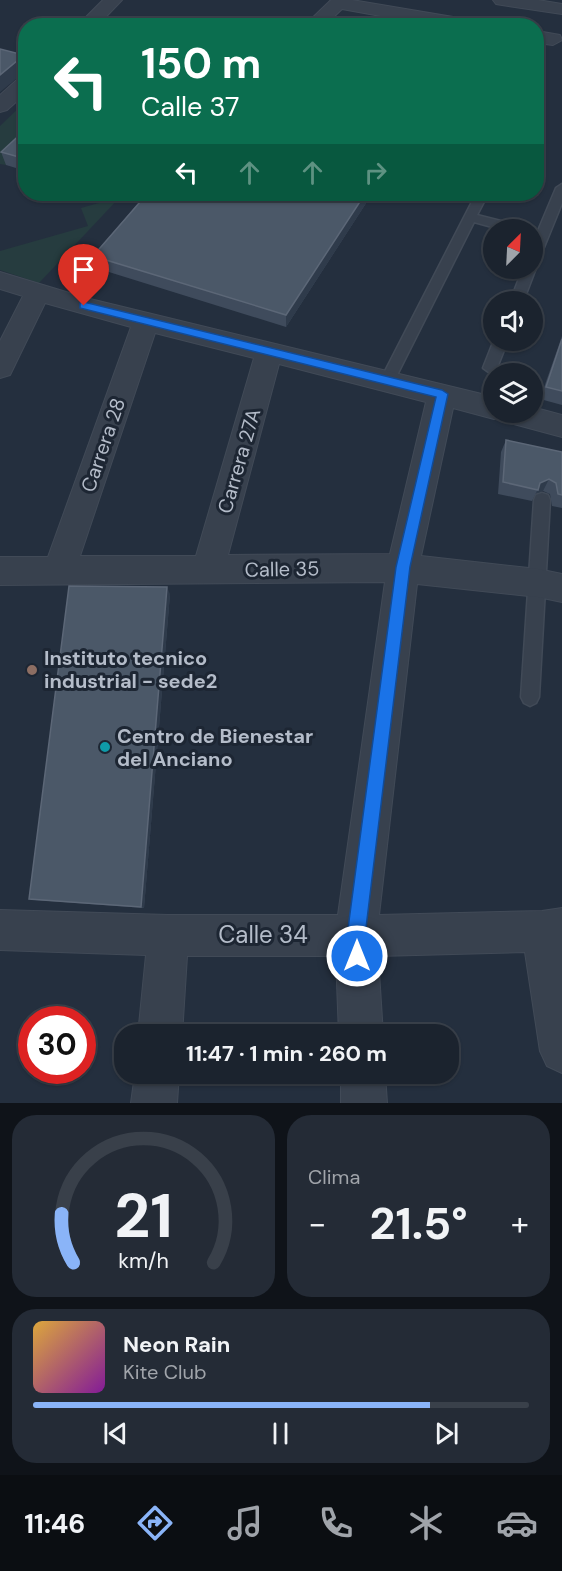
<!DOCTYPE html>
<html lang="es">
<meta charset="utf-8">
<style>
body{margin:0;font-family:"DM Sans",sans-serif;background:#242b36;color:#f1f3f6;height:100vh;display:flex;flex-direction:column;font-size:22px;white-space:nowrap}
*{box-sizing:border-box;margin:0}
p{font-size:20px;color:#a0a4aa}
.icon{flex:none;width:33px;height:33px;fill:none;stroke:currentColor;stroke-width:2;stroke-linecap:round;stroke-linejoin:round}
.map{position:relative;height:1103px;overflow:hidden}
.side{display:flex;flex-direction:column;gap:12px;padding:12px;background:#0f1319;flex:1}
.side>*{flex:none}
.hud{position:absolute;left:18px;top:18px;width:526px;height:183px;border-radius:24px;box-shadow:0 2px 4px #0004,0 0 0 2px #39404a;background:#0b6e4f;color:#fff;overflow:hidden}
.needle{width:39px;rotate:24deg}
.fabs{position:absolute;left:483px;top:219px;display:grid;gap:12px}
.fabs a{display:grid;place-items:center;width:60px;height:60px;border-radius:50%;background:#1b232e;box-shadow:0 2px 4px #0004,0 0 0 2px #39404a;font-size:30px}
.speed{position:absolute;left:18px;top:1006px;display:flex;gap:12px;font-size:30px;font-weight:700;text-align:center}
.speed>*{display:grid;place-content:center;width:78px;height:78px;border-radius:50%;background:#1b232e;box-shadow:0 2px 4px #0004,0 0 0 2px #39404a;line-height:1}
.speed .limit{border:9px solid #d22;background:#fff;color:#111}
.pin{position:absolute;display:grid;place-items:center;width:51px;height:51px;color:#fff;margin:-62px -26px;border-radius:50% 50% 50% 0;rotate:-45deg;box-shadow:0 0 6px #0007}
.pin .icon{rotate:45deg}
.me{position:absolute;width:66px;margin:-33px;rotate:0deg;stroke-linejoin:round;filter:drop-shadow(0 0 4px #0008)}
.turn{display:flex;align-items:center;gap:21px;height:126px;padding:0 24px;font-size:27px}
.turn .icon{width:78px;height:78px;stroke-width:2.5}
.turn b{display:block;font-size:42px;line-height:51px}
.lanes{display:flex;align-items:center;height:57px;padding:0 24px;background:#0003;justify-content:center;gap:30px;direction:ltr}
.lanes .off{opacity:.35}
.big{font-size:45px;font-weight:700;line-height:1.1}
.side .widget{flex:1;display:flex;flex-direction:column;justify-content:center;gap:9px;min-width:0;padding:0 21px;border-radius:24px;background:#242b36}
.side .dial{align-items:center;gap:0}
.dial svg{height:156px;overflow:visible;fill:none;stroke:#39404a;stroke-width:7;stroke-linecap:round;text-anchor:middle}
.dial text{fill:#f1f3f6;stroke:none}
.song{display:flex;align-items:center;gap:18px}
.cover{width:72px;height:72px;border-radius:9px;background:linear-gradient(135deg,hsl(40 70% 55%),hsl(290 70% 35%))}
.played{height:6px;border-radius:3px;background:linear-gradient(90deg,#8ab4f8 80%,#39404a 80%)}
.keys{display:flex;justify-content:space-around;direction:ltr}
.heat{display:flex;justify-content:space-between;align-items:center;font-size:33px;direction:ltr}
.side .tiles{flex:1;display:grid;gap:12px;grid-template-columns:1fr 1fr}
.widget:last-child{grid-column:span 2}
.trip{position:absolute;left:114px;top:1024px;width:345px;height:60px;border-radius:24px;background:#1b232e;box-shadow:0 2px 4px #0004,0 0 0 2px #39404a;font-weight:700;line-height:60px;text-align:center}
.dock{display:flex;height:96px;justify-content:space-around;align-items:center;background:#0b0e12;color:#a0a4aa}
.dock .icon{width:42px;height:42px}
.dock .on{color:#8ab4f8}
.dock b{font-size:27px;color:#f1f3f6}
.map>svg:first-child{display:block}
.green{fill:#263c3f}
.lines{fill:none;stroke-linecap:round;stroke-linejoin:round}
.service-casing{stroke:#414a57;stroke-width:3}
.minor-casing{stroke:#414a57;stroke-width:2}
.service{fill:#38414e;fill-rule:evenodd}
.minor{fill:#38414e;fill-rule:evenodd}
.wall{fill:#3f4b5c}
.shaded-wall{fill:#2f3b4b}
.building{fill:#4b5868;stroke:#5c6777;stroke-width:1.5}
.route{fill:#1a73e8;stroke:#114b97;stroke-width:1.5}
.education-dot{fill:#8d6e63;stroke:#1d2633;stroke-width:2}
.culture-dot{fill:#0f9aa8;stroke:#1d2633;stroke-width:2}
.labels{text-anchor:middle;stroke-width:6;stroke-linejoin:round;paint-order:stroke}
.street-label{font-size:20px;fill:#b4bcc9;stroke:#1d2633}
.poi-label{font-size:20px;font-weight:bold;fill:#b4bcc9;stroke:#1d2633;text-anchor:start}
.near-street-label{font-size:24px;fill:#b4bcc9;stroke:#1d2633}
</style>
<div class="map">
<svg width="562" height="1103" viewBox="0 0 562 1103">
<rect width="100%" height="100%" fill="#242f3e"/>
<path class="green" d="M25 102V146L6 165 0 164V126Z
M120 197 39 283 0 270V251L88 226 81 208Z"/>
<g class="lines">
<g class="service-casing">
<path id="service" d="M562 184V203L538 262 535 265 536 268 523 302H510L523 268H532V245L556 188Z
M476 194H488L477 215 525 227 527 230H503L474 222 392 385H382L380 381Z
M494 340H508L497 368 490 373 483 368Z
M542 493 548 495 550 500 539 697 536 703 530 706 524 703 521 697 534 500 536 495Z"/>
</g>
<g class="minor-casing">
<path id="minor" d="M103 0H122L97 26H77Z
M331 0H352L471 20 478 22 480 26H436L342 9 324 26H304Z
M493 0H538L562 4V14L502 5 496 4Z
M537 31 560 35 562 40 553 45 537 43Z
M26 76V93L7 110 0 112V95L19 78Z
M0 272 86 298 494 397V412H532V407L562 415V437L510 423 499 417 494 419 453 408 421 556 538 569 562 574V602L538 597 417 584 379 915 542 911 562 908V1073L547 1066 540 1051 525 952 378 956 383 1035H339L336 956H187L182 1035H138L146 955 0 950V910L168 915H338L385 582 0 585V557H48L131 327 45 303 10 375 0 378V341L23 296 0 289ZM155 333 254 358 196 556H80ZM279 364 426 402 390 554 228 555Z
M135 1074H179L177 1103H131Z
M341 1074H385L387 1103H341Z"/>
</g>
<use href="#service" class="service"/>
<use href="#minor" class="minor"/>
</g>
<path class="wall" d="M26 129V171L6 165 1 152Z
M107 194H372L286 327 96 268 93 256 139 202Z
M562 336V405L540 399Z
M506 440 562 452V508L552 506 550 494 543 491 536 493 532 501 498 494 501 452Z
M170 594 144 908 35 900 29 899Z"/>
<path class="shaded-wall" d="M24 55 26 61V71L0 92V75Z
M365 194H372L286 327V315Z
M549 479 543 491 536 493 540 483Z
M167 587 170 594 144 908 141 907Z"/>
<path class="building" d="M0 49 24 55 0 75Z
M26 129V159L1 152Z
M147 194H365L286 315 93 256Z
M562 339V391L546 387Z
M506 440 562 452V495L558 494 556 483 549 479 540 483 538 490 503 482Z
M69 586 167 587 141 907 29 899Z"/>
<path class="route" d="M84 302 442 390 448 394 410 567 365 936 366 956 363 962 357 965 351 962 347 936 396 567 436 397 80 308V303Z"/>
<circle class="education-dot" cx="32" cy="670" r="6"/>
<circle class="culture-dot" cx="105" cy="747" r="6"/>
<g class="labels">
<g class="street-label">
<text transform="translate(103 445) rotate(-71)" y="7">Carrera 28</text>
<text transform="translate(239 461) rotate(-74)" y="7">Carrera 27A</text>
<text transform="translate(282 569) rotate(-1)" y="7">Calle 35</text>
</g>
<g class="poi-label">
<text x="44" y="665">Instituto tecnico<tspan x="44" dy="23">industrial - sede2</tspan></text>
<text x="117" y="743">Centro de Bienestar<tspan x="117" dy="23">del Anciano</tspan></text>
</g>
<g class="near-street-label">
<text x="263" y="943">Calle 34</text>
</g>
</g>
</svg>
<div class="fabs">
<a><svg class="needle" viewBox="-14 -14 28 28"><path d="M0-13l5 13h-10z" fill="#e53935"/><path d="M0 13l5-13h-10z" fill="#a0a4aa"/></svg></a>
<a><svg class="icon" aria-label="sound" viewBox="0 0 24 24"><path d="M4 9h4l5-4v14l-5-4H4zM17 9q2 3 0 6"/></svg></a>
<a><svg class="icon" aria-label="layers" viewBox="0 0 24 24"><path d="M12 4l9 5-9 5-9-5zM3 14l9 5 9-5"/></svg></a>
</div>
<div class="speed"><div class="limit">30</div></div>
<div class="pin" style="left:84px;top:306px;background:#d93025"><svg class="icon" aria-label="arrive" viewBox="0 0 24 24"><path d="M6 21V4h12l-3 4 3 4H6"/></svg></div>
<svg class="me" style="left:357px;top:956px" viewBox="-20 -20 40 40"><circle r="17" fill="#1a73e8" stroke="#fff" stroke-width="3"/><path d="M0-11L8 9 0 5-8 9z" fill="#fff"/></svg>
<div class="trip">11:47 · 1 min · 260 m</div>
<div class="hud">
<div class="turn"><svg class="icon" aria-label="left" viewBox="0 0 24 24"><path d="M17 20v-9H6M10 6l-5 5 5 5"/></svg><div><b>150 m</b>Calle 37</div></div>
<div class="lanes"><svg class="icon" aria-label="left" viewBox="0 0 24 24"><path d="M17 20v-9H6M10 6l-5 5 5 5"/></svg><svg class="icon off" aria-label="ahead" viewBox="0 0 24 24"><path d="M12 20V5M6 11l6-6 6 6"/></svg><svg class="icon off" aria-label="ahead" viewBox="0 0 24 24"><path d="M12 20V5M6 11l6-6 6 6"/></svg><svg class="icon off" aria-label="right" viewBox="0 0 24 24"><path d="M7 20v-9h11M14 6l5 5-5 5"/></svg></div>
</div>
</div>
<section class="side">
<div class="tiles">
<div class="widget dial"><svg viewBox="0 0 100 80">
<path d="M14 69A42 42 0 1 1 86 69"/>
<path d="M14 69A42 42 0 0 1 8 44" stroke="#8ab4f8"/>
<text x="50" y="56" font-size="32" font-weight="700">21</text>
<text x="50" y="72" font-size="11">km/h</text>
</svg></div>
<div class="widget"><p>Clima</p>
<div class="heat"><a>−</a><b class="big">21.5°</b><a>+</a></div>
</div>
<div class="widget">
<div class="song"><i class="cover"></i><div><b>Neon Rain</b><p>Kite Club</p></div></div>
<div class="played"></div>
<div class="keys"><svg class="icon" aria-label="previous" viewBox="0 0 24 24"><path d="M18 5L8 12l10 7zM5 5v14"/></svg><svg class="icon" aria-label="pause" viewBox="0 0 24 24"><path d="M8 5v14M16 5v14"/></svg><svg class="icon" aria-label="next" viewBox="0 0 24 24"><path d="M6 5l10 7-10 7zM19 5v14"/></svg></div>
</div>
</div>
</section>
<nav class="dock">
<b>11:46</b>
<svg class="icon on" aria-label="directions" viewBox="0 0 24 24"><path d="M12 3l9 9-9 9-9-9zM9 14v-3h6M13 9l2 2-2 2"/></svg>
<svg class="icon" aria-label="music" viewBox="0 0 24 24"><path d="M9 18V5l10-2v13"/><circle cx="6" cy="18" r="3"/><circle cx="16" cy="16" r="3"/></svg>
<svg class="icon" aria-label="phone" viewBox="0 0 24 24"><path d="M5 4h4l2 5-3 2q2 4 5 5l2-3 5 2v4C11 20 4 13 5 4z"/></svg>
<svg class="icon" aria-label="climate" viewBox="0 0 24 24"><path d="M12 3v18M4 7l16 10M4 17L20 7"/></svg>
<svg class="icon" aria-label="car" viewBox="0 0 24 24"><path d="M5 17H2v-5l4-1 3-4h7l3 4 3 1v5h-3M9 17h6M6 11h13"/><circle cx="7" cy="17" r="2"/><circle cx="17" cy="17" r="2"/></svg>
</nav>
